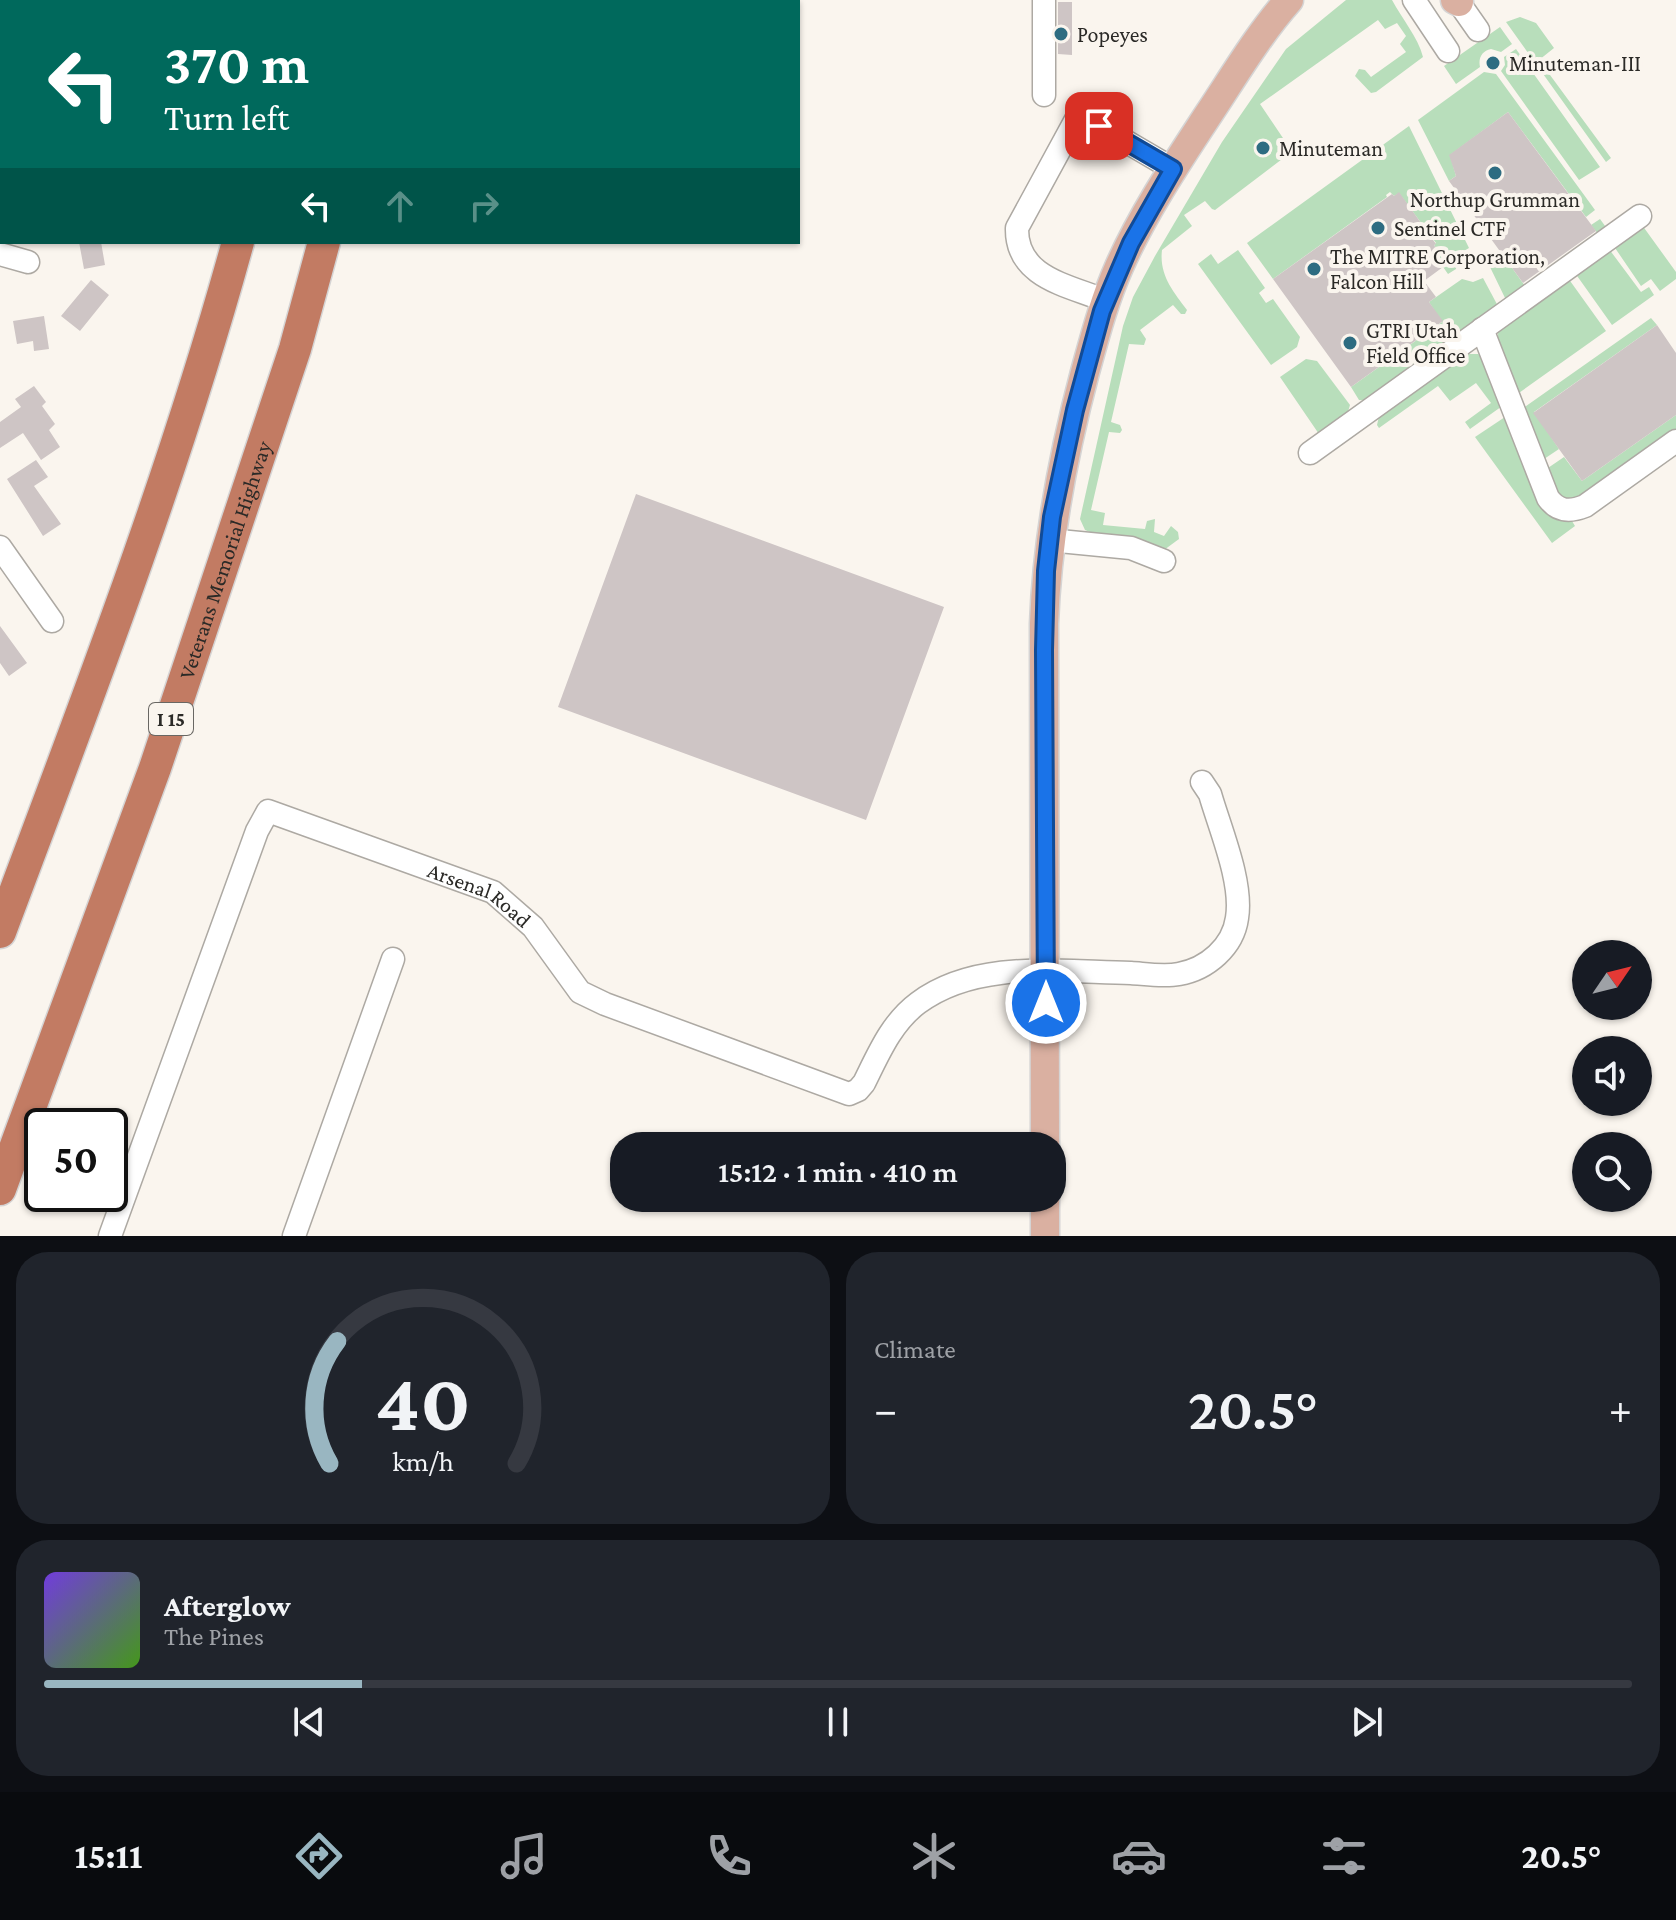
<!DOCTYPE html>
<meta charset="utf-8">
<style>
body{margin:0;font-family:"Crimson Pro",serif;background:#20242c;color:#f1f3f6;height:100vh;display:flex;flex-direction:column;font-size:30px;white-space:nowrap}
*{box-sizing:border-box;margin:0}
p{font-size:26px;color:#9ea1a6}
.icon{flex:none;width:44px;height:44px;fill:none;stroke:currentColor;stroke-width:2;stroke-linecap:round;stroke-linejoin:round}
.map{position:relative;height:1236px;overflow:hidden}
.details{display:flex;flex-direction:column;gap:16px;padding:16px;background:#0d0f14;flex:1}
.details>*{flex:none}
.hud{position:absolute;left:0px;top:0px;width:800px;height:244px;box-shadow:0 2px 6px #0004;background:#00695c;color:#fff;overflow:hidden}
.needle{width:52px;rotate:55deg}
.buttons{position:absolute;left:1572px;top:940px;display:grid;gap:16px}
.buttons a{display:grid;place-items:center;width:80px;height:80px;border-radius:50%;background:#171b24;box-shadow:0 2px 6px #0004;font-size:40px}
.speed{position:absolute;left:24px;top:1108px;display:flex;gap:16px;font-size:40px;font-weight:700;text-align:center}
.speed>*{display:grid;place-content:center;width:104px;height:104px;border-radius:50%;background:#171b24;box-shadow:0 2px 6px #0004;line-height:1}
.speed .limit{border:4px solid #111;border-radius:12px;background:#fff;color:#111}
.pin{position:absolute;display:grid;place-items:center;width:68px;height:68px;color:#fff;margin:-34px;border-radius:16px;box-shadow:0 4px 12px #0006}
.me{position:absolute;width:88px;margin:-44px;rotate:0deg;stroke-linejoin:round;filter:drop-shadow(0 0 6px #0008)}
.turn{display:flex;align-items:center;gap:28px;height:168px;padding:0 32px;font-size:36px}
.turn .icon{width:104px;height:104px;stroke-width:2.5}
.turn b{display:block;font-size:56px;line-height:68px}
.lanes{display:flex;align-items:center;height:76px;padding:0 32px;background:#0003;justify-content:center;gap:40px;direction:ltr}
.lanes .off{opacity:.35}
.big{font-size:60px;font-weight:600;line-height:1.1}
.details .card{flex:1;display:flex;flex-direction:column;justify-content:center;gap:12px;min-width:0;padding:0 28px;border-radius:32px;background:#20242c}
.details .dial{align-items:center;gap:0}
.dial svg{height:208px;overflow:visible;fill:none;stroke:#363941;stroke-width:7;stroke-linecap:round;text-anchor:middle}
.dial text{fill:#f1f3f6;stroke:none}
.song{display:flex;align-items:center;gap:24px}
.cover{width:96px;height:96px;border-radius:12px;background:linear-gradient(135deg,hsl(260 70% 55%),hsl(100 70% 35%))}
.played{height:8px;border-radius:4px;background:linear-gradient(90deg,#99b6c1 20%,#363941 20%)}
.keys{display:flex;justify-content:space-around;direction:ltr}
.heat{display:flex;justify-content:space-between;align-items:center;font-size:44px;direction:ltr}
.details .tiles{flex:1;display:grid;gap:16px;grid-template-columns:1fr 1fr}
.card:last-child{grid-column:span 2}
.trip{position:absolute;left:610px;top:1132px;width:456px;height:80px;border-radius:32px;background:#171b24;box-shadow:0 2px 6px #0004;font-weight:600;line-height:80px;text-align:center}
.menu{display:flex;height:128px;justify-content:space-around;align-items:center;background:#090b0e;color:#9ea1a6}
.menu .icon{width:56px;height:56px}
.menu .current{color:#99b6c1}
.menu b{font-size:36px;color:#f1f3f6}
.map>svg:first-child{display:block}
.green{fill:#b8debb}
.building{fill:#cec5c5}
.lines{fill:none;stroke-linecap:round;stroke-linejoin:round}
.minor-casing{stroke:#ada9a3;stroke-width:25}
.major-casing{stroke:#d5d4d4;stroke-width:31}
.highway-casing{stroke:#d5d4d4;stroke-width:35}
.minor{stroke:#fff;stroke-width:22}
.major{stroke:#dab0a1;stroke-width:28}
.highway{stroke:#c27b63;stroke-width:32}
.route-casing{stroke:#114b97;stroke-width:20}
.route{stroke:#1a73e8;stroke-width:14}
.poi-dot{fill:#2d6c81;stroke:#faf5ee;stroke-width:3}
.labels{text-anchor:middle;stroke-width:8;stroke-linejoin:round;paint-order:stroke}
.shield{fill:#faf5ee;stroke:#696763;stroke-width:2}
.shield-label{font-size:20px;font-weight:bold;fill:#2b2a27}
.poi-label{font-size:22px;fill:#2b2a27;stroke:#faf5ee;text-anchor:start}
.street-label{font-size:22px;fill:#2b2a27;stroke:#faf5ee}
</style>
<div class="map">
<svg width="1676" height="1236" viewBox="0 0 1676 1236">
<rect width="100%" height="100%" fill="#faf5ee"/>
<path class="green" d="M1346 0H1392C1402 19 1418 37 1423 57L1376 92 1371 93 1355 76 1359 69 1365 70 1371 77 1406 52 1400 44 1406 36 1397 23 1385 29 1378 20 1260 104 1287 144 1290 153 1215 210 1212 209 1205 201 1184 215 1192 226 1162 250C1159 275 1173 291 1187 310L1185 314H1181L1173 305 1140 330 1146 339 1144 345 1129 344 1111 422 1120 425 1122 430 1120 433 1109 432 1091 510 1105 513 1103 525 1145 529 1147 521 1155 519 1154 532 1164 536 1171 526 1178 532 1179 539 1164 550C1139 536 1110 542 1085 530L1080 519 1123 326 1133 297 1155 256 1222 142 1286 49Z
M1520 17 1536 23 1554 48 1539 60 1611 158 1606 162 1506 22Z
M1500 27 1512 44 1501 52 1491 49C1482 51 1478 58 1480 67L1456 84 1444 66Z
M1516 49 1600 167 1579 180 1501 71 1505 65 1504 57Z
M1484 72 1496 74 1595 210 1586 217 1508 112 1450 155 1456 176 1449 181 1418 120Z
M1409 126 1469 248 1457 255 1456 269 1448 274 1436 257 1440 253 1434 245 1436 243 1399 193 1394 196 1390 192 1386 195 1387 197 1273 279 1247 243Z
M1600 219 1608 230 1506 300 1490 267 1489 259 1500 251 1525 286 1598 234 1591 225Z
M1642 225 1676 272V279L1660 291 1651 279 1641 286 1613 245Z
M1609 249 1641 292 1649 287 1654 295 1612 325 1575 273Z
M1238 250 1265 288 1259 293 1266 303 1273 299 1300 337 1297 347 1271 365 1198 264 1211 254 1218 264Z
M1483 278 1499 308 1372 401 1359 400 1351 387 1442 322 1429 302 1462 279 1473 282Z
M1568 278 1606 331 1516 395 1497 340 1499 328Z
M1651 318 1657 325 1534 412 1559 449 1541 461 1522 409Z
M1466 354H1478L1483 357 1505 404 1470 429 1465 422 1491 403 1476 383 1450 401 1438 386 1379 428 1377 425 1380 412Z
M1306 359 1317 361 1350 405 1347 415 1321 437 1280 377Z
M1508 415 1575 526 1552 543 1475 437Z
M1676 415V434L1579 502 1560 500 1545 470 1564 457 1582 481Z"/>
<path class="building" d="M1058 2H1072V55L1058 54Z
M1508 112 1596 231 1523 283 1449 181 1456 176 1449 155Z
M1399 192 1436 244 1434 245 1440 254 1436 257 1443 267 1424 281 1436 297 1429 302 1443 321 1351 387 1273 279 1392 194 1394 196Z
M79 242H101L105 265 84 269Z
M91 280 109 295 80 331 61 316Z
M44 316 49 349 34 351 33 341 17 344 13 321Z
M1657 325 1676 353V415L1582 481 1533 413Z
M34 386 46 402 42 406 55 424 49 430 60 447 41 460 23 433 0 448V422L21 407 15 399Z
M36 460 48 477 34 486 61 524 43 536 7 479Z
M636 494 944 607 866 820 558 707Z
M0 626 27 663 9 676 0 663Z"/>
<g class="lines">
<g class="minor-casing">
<g id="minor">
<path d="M1044 0V95"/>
<path d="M1414 0 1448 51"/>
<path d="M1457 0 1478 30"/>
<path d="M20 2 21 0"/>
<path d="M557 2 559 0"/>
<path d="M0 71 2 64"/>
<path d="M0 254 28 262"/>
<path d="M1106 301C1068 285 1016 278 1017 228L1079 114 1173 169"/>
<path d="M1482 329 1548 498C1558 512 1570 512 1585 506L1676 441"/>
<path d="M1310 453 1640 216"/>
<path d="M1049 540 1131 548 1164 561"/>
<path d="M0 547 52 621"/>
<path id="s1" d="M110 1236 257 831 268 811 493 892 533 927 580 992 605 1004 849 1094 858 1090 864 1083C878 1055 891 1023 918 1003 977 959 1061 972 1131 973 1146 974 1164 977 1179 974 1207 969 1233 947 1237 918 1243 882 1220 829 1210 794L1202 782"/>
<path d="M294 1236 393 959"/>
</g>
</g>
<g class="major-casing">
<path id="major" d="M1455 0 1459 2
M1045 1146 1044 624C1047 537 1063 455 1085 372 1095 336 1104 301 1119 267 1143 213 1176 164 1208 115 1234 76 1258 35 1289 0
M1045 1236V1198"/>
</g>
<g class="highway-casing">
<g id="highway">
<path d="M274 2V0"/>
<path d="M301 2V0"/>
<path d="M384 2 385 0"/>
<path d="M0 932C85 705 174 475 238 242"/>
<path id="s2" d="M0 1189 155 768 295 349 324 242"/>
</g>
</g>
<use href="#minor" class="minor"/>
<use href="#major" class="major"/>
<use href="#highway" class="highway"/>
</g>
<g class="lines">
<g class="route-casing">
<path id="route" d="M1046 1003 1044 650 1046 571 1052 517 1075 410 1102 311 1131 243 1173 169 1099 126"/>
</g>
<use href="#route" class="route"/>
</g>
<g class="poi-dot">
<circle cx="1061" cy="34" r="8"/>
<circle cx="1493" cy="63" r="8"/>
<circle cx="1263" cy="148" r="8"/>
<circle cx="1495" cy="173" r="8"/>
<circle cx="1378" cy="228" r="8"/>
<circle cx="1314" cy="269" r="8"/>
<circle cx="1350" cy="343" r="8"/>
</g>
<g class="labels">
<rect class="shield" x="149" y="703" width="44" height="32" rx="6"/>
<g class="shield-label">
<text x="171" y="726">I 15</text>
</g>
<g class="poi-label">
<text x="1077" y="42">Popeyes</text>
<text x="1509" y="71">Minuteman-III</text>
<text x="1279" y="156">Minuteman</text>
<text x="1495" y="207" text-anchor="middle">Northup Grumman</text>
<text x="1394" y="236">Sentinel CTF</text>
<text x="1330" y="264">The MITRE Corporation,<tspan x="1330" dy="25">Falcon Hill</tspan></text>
<text x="1366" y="338">GTRI Utah<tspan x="1366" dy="25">Field Office</tspan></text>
</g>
<g class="street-label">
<text dy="8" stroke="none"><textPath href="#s2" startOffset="668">Veterans Memorial Highway</textPath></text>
<text dy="8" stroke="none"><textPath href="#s1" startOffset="682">Arsenal Road</textPath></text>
</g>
</g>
</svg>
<div class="buttons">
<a><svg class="needle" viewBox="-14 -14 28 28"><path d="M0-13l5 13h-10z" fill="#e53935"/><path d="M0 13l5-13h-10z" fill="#9ea1a6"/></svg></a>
<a><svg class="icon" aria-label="sound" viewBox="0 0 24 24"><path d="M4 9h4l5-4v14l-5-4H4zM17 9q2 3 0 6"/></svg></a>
<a><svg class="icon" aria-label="search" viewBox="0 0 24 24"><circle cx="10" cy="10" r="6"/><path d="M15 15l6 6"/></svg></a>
</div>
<div class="speed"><div class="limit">50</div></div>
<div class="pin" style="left:1099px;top:126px;background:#d93025"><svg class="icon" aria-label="arrive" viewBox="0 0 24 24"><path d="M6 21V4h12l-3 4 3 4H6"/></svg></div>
<svg class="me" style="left:1046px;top:1003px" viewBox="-20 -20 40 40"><circle r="17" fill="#1a73e8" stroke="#fff" stroke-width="3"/><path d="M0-11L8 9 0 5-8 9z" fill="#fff"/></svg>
<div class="trip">15:12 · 1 min · 410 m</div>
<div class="hud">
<div class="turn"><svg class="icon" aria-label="left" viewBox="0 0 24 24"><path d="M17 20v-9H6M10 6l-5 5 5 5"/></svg><div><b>370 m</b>Turn left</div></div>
<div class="lanes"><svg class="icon" aria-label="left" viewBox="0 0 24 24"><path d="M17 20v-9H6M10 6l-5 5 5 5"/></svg><svg class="icon off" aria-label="ahead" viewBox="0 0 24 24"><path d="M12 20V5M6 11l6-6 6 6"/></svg><svg class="icon off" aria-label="right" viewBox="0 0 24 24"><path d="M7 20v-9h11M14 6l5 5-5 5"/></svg></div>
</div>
</div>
<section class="details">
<div class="tiles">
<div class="card dial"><svg viewBox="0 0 100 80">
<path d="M14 69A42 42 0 1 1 86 69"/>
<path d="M14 69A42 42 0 0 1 17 22" stroke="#99b6c1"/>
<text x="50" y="56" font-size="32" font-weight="700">40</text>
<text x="50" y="72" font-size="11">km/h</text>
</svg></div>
<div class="card"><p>Climate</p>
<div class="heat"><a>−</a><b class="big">20.5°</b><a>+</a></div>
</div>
<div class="card">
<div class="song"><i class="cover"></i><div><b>Afterglow</b><p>The Pines</p></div></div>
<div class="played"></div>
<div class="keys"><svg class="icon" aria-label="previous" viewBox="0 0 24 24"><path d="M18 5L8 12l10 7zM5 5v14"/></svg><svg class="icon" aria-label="pause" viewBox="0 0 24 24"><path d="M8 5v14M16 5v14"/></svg><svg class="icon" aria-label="next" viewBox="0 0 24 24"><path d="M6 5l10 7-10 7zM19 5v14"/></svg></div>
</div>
</div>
</section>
<nav class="menu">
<b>15:11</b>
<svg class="icon current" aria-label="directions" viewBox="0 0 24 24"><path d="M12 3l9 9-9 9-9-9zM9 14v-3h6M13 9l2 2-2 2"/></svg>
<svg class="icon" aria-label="music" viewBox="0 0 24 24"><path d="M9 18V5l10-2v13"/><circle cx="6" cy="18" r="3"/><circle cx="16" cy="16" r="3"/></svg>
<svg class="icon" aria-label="phone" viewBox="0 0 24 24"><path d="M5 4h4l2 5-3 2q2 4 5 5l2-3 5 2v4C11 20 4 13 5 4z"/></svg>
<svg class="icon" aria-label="climate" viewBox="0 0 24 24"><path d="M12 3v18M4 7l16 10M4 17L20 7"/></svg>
<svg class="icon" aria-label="car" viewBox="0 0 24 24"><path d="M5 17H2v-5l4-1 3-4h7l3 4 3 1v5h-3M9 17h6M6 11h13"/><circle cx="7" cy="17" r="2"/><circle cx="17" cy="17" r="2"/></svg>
<svg class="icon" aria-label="filters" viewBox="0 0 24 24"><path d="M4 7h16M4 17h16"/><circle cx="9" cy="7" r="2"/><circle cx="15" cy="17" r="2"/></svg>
<b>20.5°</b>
</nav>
